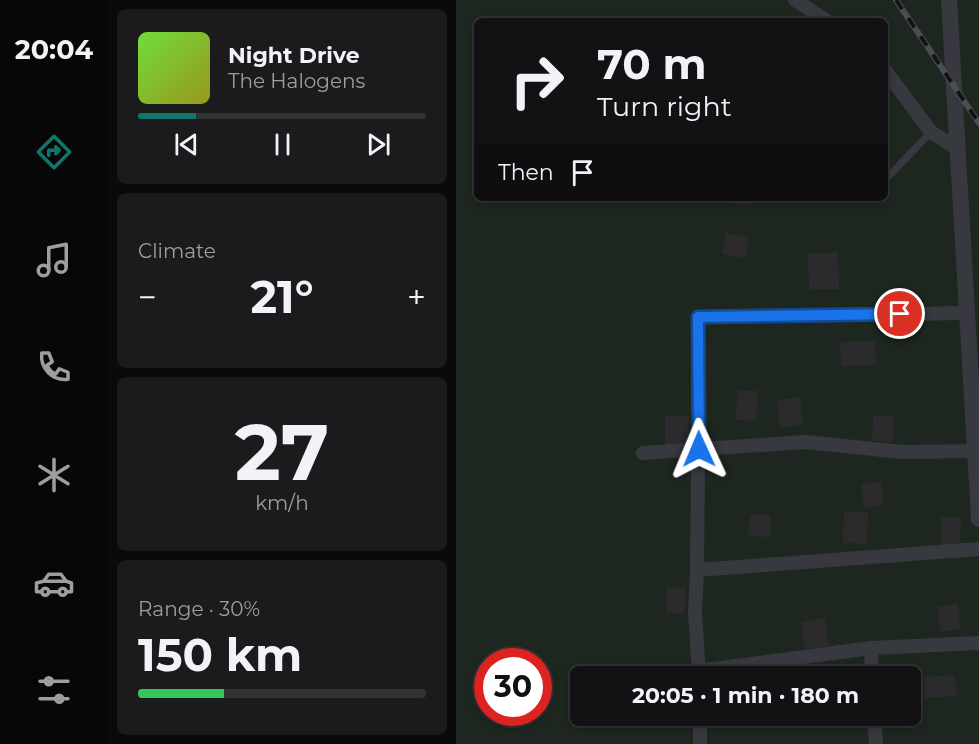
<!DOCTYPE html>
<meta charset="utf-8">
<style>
body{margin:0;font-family:Montserrat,sans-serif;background:#1b1b1d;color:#f1f3f6;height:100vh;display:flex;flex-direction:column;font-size:22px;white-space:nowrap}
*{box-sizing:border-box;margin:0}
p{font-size:20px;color:#9c9ea0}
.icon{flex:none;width:33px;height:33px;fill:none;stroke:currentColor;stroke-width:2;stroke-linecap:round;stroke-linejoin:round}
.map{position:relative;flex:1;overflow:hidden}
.details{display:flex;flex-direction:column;gap:9px;padding:9px;background:#0a0a0b;width:348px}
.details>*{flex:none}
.guide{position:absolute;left:18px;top:18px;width:414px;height:183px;border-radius:9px;box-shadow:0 3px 9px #0003,0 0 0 2px #313234;background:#121214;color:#f1f3f6;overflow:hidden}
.speed{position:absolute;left:18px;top:648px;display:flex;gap:12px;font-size:30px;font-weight:700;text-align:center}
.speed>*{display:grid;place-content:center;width:78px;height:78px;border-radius:50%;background:#121214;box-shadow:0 3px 9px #0003,0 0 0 2px #313234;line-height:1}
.speed .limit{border:9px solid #d22;background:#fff;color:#111}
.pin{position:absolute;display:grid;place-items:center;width:51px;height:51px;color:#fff;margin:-26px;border:3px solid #fff;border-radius:50%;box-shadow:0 2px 6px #0007}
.me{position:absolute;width:66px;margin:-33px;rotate:359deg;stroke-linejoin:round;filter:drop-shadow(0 0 4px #0008)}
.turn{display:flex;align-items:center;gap:21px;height:126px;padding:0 24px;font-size:27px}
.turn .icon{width:78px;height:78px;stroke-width:2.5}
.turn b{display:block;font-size:42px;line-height:51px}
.then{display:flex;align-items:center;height:57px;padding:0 24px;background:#0003;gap:12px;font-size:22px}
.big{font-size:45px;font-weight:700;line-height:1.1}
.details .tile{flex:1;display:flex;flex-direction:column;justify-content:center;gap:9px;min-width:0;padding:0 21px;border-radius:9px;background:#1b1b1d}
.details .dial{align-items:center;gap:0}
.dial b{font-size:78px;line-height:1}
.song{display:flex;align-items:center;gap:18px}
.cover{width:72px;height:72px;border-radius:9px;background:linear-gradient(135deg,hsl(100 70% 55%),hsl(60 70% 35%))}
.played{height:6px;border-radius:3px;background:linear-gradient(90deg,#0f766e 20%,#313234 20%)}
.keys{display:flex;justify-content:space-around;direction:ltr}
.heat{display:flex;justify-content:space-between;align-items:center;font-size:33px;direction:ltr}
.charge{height:9px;border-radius:4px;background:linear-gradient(90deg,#34c759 30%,#313234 0)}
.trip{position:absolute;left:114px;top:666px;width:351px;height:60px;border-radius:9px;background:#121214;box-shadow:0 3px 9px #0003,0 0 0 2px #313234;font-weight:700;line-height:60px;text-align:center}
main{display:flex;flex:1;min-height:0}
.tabs{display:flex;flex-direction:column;width:108px;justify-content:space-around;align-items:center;background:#070708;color:#9c9ea0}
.tabs .icon{width:42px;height:42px}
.tabs .active{color:#0f766e}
.tabs b{font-size:27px;color:#f1f3f6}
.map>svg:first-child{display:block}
.green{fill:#1d261f;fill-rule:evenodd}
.building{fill:#2b2b2e}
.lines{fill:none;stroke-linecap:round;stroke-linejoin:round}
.service{stroke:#383940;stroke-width:7}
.minor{stroke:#383940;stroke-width:14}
.tertiary{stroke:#383940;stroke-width:16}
.rail-casing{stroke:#4b4d55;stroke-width:6}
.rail{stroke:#131315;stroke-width:4;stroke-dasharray:11;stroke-linecap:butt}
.route-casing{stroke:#114b97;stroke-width:15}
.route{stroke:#1a73e8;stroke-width:10}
</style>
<main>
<nav class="tabs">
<b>20:04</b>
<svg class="icon active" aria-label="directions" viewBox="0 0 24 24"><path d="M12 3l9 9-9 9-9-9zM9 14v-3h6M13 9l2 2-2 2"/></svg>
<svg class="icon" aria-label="music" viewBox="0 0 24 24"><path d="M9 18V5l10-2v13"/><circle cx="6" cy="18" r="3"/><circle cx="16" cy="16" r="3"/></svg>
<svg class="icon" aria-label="phone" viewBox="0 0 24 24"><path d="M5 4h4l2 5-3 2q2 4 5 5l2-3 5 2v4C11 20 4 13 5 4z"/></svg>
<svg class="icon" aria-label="climate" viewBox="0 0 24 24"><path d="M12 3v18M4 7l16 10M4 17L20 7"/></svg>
<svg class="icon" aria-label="car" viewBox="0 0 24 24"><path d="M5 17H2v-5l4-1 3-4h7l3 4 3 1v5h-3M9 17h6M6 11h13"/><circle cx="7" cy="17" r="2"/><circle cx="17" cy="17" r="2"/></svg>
<svg class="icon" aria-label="filters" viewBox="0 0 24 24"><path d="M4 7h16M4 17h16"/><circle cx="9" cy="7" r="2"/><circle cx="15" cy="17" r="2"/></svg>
</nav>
<section class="details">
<div class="tile">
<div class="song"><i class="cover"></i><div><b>Night Drive</b><p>The Halogens</p></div></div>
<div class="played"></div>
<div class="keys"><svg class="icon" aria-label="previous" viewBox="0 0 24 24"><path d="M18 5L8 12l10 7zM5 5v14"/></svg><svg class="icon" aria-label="pause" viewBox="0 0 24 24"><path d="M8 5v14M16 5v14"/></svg><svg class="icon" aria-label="next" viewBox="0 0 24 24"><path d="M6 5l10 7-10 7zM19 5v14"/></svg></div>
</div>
<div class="tile"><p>Climate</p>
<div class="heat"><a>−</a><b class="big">21°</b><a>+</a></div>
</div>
<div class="tile dial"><b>27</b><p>km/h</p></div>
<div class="tile"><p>Range · 30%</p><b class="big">150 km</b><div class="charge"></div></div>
</section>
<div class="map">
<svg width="523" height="744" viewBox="0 0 523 744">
<rect width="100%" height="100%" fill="#18181a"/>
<path class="green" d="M0 0H523V744H0ZM21 21H429V198H21ZM32 662H82V712H32ZM124 676H454V716H124Z"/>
<path class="building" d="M249 198H294V205L249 201Z
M270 233 293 237 290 258 266 254Z
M382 252 383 289 353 290 352 254Z
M419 341 420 365 385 366 384 342Z
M282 390 302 391 300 421 279 420Z
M344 397 347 425 324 428 321 400Z
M209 416H233V448H209Z
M417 416H437V442L416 441Z
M425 482 428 505 408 508 405 484Z
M388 511 412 512 411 544 387 543Z
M294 514 315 515 314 537 292 536Z
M485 517H505L504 546H485Z
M211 587 230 588 228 614 210 613Z
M502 604 504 629 484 632 481 606Z
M369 618 373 646 349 649 345 622Z
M499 675 501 696 469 698 468 677Z
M199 716H230L226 729 198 721Z"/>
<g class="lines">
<path class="service" d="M429 180 475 132"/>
<path class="minor" d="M339 0 371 21
M429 70 475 132 502 149
M243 449 242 317 511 313
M187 453 350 442 446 452 519 451
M241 570 242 467
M415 648 416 676
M242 671 415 648 523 643
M243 676 239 611 241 570 523 549
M244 716V744
M418 716 420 744"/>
<path class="tertiary" d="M493 0 523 519"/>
<g class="rail-casing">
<path id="rail" d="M440 0 523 123"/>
</g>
<use href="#rail" class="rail"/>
</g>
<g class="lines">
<g class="route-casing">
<path id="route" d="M243 449 242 317 444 314"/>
</g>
<use href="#route" class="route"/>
</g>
</svg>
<div class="speed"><div class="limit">30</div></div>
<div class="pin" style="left:444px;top:314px;background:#d93025"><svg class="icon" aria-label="arrive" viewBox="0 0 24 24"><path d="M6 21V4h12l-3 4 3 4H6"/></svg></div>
<svg class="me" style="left:243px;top:449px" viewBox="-20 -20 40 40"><path d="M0-17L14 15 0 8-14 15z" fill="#1a73e8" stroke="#fff" stroke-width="4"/></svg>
<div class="trip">20:05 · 1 min · 180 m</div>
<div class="guide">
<div class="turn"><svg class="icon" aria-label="right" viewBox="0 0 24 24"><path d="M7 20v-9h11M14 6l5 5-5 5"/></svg><div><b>70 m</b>Turn right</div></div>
<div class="then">Then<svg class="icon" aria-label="arrive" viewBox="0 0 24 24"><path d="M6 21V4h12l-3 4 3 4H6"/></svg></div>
</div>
</div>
</main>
